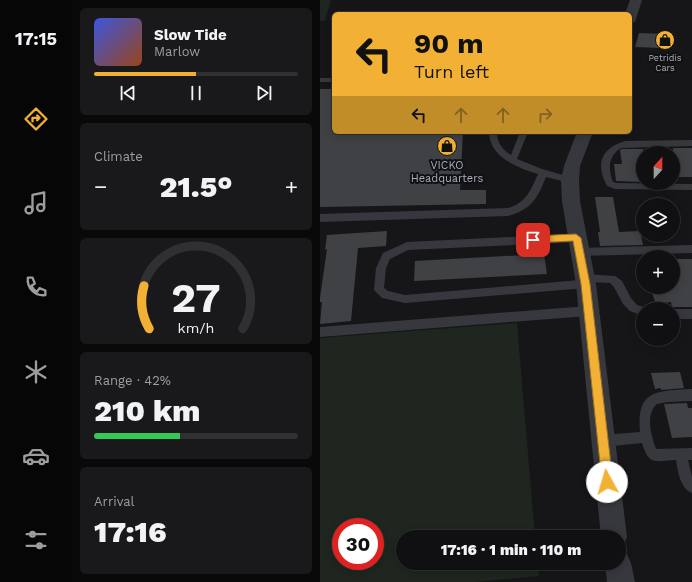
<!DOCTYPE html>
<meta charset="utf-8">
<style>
body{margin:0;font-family:"Work Sans",sans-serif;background:#19191b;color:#f1f3f6;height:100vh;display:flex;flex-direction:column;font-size:15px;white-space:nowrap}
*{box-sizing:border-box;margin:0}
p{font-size:13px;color:#9c9d9f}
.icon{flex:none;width:22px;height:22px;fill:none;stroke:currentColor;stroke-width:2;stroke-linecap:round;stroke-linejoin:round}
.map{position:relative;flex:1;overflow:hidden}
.side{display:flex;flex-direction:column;gap:8px;padding:8px;background:#09090a;width:248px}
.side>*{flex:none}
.hud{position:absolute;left:12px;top:12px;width:300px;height:122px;border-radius:6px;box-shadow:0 2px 10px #0003,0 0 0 1px #303032;background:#f2b134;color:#111;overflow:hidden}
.needle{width:26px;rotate:21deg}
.controls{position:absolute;left:316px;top:146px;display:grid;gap:8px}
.controls a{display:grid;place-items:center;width:44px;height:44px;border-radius:50%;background:#101012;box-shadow:0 2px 10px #0003,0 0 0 1px #303032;font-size:20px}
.speed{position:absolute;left:12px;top:518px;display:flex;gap:8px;font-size:20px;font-weight:700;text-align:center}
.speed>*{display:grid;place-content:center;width:52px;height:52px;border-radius:50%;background:#101012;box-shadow:0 2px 10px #0003,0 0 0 1px #303032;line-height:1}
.speed .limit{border:6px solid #d22;background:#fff;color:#111}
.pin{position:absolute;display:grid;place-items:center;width:34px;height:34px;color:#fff;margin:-17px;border-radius:8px;box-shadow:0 2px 6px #0006}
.me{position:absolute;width:44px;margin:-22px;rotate:354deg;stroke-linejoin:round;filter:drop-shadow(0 0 3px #0008)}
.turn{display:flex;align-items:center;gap:14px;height:84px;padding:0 16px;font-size:18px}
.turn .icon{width:52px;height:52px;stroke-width:2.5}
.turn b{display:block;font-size:28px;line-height:34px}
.lanes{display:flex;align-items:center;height:38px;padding:0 16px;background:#0003;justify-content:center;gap:20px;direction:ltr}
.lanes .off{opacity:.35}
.big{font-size:30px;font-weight:800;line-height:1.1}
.side .card{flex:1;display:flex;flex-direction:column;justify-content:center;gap:6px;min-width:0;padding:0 14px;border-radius:6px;background:#19191b}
.side .dial{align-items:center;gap:0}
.dial svg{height:104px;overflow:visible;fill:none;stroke:#303032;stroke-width:7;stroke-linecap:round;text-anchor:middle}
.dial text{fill:#f1f3f6;stroke:none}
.song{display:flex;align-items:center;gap:12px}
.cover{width:48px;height:48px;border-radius:6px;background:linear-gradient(135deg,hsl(230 70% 55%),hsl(20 70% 35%))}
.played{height:4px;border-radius:2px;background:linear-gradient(90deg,#f2b134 50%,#303032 50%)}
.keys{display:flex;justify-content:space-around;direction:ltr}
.heat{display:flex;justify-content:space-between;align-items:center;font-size:22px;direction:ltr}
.charge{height:6px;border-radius:3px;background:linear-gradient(90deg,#34c759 42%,#303032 0)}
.trip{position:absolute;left:76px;top:530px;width:230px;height:40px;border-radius:20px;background:#101012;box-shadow:0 2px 10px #0003,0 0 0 1px #303032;font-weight:800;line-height:40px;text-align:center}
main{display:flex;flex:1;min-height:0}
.menu{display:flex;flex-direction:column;width:72px;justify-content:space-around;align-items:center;background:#060607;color:#9c9d9f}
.menu .icon{width:28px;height:28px}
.menu .active{color:#f2b134}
.menu b{font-size:18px;color:#f1f3f6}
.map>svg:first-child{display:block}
.green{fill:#1e261f;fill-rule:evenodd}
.building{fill:#404145}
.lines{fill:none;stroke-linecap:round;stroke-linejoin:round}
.lane{fill:#37383d;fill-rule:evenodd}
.street{fill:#37383d;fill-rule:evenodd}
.route{fill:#f2b134;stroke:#9d7322}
.labels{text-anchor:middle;stroke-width:4;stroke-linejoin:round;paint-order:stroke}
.far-poi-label{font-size:9px;fill:#a8adb8;stroke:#111113}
.poi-label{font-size:11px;fill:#a8adb8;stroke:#111113}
</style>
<main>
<nav class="menu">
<b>17:15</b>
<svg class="icon active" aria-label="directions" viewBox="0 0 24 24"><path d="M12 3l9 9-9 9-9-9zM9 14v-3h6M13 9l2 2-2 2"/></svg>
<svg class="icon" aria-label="music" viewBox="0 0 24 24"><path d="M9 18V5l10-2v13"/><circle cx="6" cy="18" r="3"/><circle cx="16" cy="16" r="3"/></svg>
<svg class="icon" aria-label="phone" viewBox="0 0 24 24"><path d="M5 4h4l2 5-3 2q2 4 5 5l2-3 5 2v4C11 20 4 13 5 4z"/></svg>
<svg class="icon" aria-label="climate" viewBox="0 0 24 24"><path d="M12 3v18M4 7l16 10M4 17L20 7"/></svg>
<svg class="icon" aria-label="car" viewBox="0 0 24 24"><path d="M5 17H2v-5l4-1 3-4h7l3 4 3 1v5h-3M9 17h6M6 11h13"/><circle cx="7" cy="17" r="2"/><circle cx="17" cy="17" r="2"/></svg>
<svg class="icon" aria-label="filters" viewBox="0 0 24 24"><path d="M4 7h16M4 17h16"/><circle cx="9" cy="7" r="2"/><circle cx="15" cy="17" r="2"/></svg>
</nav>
<section class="side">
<div class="card">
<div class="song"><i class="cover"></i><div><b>Slow Tide</b><p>Marlow</p></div></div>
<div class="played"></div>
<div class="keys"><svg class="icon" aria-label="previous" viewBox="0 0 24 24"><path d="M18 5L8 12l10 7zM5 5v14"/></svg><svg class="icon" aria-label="pause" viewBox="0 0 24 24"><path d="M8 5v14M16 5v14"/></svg><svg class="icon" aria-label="next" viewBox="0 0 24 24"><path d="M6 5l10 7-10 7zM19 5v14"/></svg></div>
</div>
<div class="card"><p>Climate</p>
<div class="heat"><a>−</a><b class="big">21.5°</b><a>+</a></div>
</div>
<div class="card dial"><svg viewBox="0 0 100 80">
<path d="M14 69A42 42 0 1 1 86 69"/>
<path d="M14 69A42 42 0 0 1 10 36" stroke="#f2b134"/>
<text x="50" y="56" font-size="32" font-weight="700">27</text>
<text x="50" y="72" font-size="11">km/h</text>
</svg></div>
<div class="card"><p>Range · 42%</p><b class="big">210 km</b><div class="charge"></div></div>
<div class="card"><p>Arrival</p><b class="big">17:16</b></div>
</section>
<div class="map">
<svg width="372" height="582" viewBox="0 0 372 582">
<rect width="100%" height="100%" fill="#161618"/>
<path class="green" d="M0 0H11L5 21H0Z
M197 323 215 537H83V563H217L219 576 156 582H0V338ZM21 527H55V561H21Z"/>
<path class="building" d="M319 33 344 34 341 48 315 47Z
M0 89H14V132H143L140 190H166V204L0 207Z
M353 148H372V177H353Z
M302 149H323V182L296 181 294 164H302L300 150Z
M275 197H293L299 232 320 231 323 245 280 246 278 232H280Z
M67 231 66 246 38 248 31 321 0 324 2 302H0V298L7 249 5 250 7 235Z
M224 254 227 274 94 281 95 261Z
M353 259H372V307H352L351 302 336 304 330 287H353Z
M360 372 364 388 341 390V388L335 389 331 373Z
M367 403 368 408H372V437L352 438 344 404Z"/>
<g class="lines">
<path class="lane" d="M0 78H14V82H0Z
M169 132H177C177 143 182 149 191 155L200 132H208L197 159 222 169 253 178 254 180 253 182 250 183 226 177C217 199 212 209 188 216L0 222V214L188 208C206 203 211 190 218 174 198 168 169 157 169 132Z
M372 140V146L301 148C288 156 288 169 293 182L296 183 372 184V190L295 189 287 186C275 164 281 148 305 141Z
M256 234 259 235 261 238 259 241 256 242 88 250 70 259 66 268 64 288 68 291 85 295 260 280 259 278 261 275 264 274 295 276 302 281 311 298 317 305 327 308V309H323V316L310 311 303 304 294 287 290 283 270 282V287L266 288 85 303 62 298 54 290 56 268 63 253 87 242Z
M372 245V253L259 256 256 255 254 252 256 249 259 248Z
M268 306 272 308 273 311 272 314 268 316 0 337V327Z
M353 309H372V319H353Z
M372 389V401L348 402 337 404C325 415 331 435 336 449L372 448V460H368L372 477V493C360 488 358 472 356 460 335 461 329 466 322 443L283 447 279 445 277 441 279 437 283 435 320 432C316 389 337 391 372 389Z"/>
<path class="street" d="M310 0H322L315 22 310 23V14H305Z
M257 132H273L260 166 259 180 260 201 276 284 307 537 303 546 299 548V537H281L256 284 242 201 241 180 244 166Z
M299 550 307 554 311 563 315 582H287L285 563H299Z"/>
</g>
<path class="route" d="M256 234 261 238 270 284 293 482 291 486 287 488 283 486 282 482 261 284 253 241 213 243 208 240 213 236Z"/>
<defs>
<g id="shop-disc" transform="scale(1)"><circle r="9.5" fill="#f2b134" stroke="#111113"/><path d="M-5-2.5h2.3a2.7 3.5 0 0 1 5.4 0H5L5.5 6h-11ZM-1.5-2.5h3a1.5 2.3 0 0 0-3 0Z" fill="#111"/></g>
</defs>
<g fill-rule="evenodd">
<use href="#shop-disc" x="345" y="40"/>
<use href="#shop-disc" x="127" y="146"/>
</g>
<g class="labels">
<g class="far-poi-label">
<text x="345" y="61">Petridis<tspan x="345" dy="10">Cars</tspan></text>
</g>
<g class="poi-label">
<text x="127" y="169">VICKO<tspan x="127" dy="13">Headquarters</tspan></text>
</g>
</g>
</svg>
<div class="controls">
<a><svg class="needle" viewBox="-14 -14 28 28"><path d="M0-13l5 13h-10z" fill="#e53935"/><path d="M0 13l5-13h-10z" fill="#9c9d9f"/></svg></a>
<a><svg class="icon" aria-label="layers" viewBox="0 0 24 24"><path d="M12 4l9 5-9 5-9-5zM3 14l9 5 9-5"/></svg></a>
<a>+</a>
<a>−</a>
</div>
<div class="speed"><div class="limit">30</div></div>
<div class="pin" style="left:213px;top:240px;background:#d93025"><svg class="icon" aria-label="arrive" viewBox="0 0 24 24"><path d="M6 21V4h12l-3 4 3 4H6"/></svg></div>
<svg class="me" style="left:287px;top:482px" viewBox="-20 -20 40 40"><circle r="19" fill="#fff"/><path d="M0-13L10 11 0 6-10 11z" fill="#f2b134"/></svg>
<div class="trip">17:16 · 1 min · 110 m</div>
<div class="hud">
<div class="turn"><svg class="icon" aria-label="left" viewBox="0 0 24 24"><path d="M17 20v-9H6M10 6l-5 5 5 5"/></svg><div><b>90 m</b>Turn left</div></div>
<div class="lanes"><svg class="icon" aria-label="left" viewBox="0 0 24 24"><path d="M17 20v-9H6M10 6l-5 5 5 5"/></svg><svg class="icon off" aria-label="ahead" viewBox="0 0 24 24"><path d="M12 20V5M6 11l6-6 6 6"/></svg><svg class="icon off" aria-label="ahead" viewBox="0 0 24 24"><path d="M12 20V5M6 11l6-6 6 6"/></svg><svg class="icon off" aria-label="right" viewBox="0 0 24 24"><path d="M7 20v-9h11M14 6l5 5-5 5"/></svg></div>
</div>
</div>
</main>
